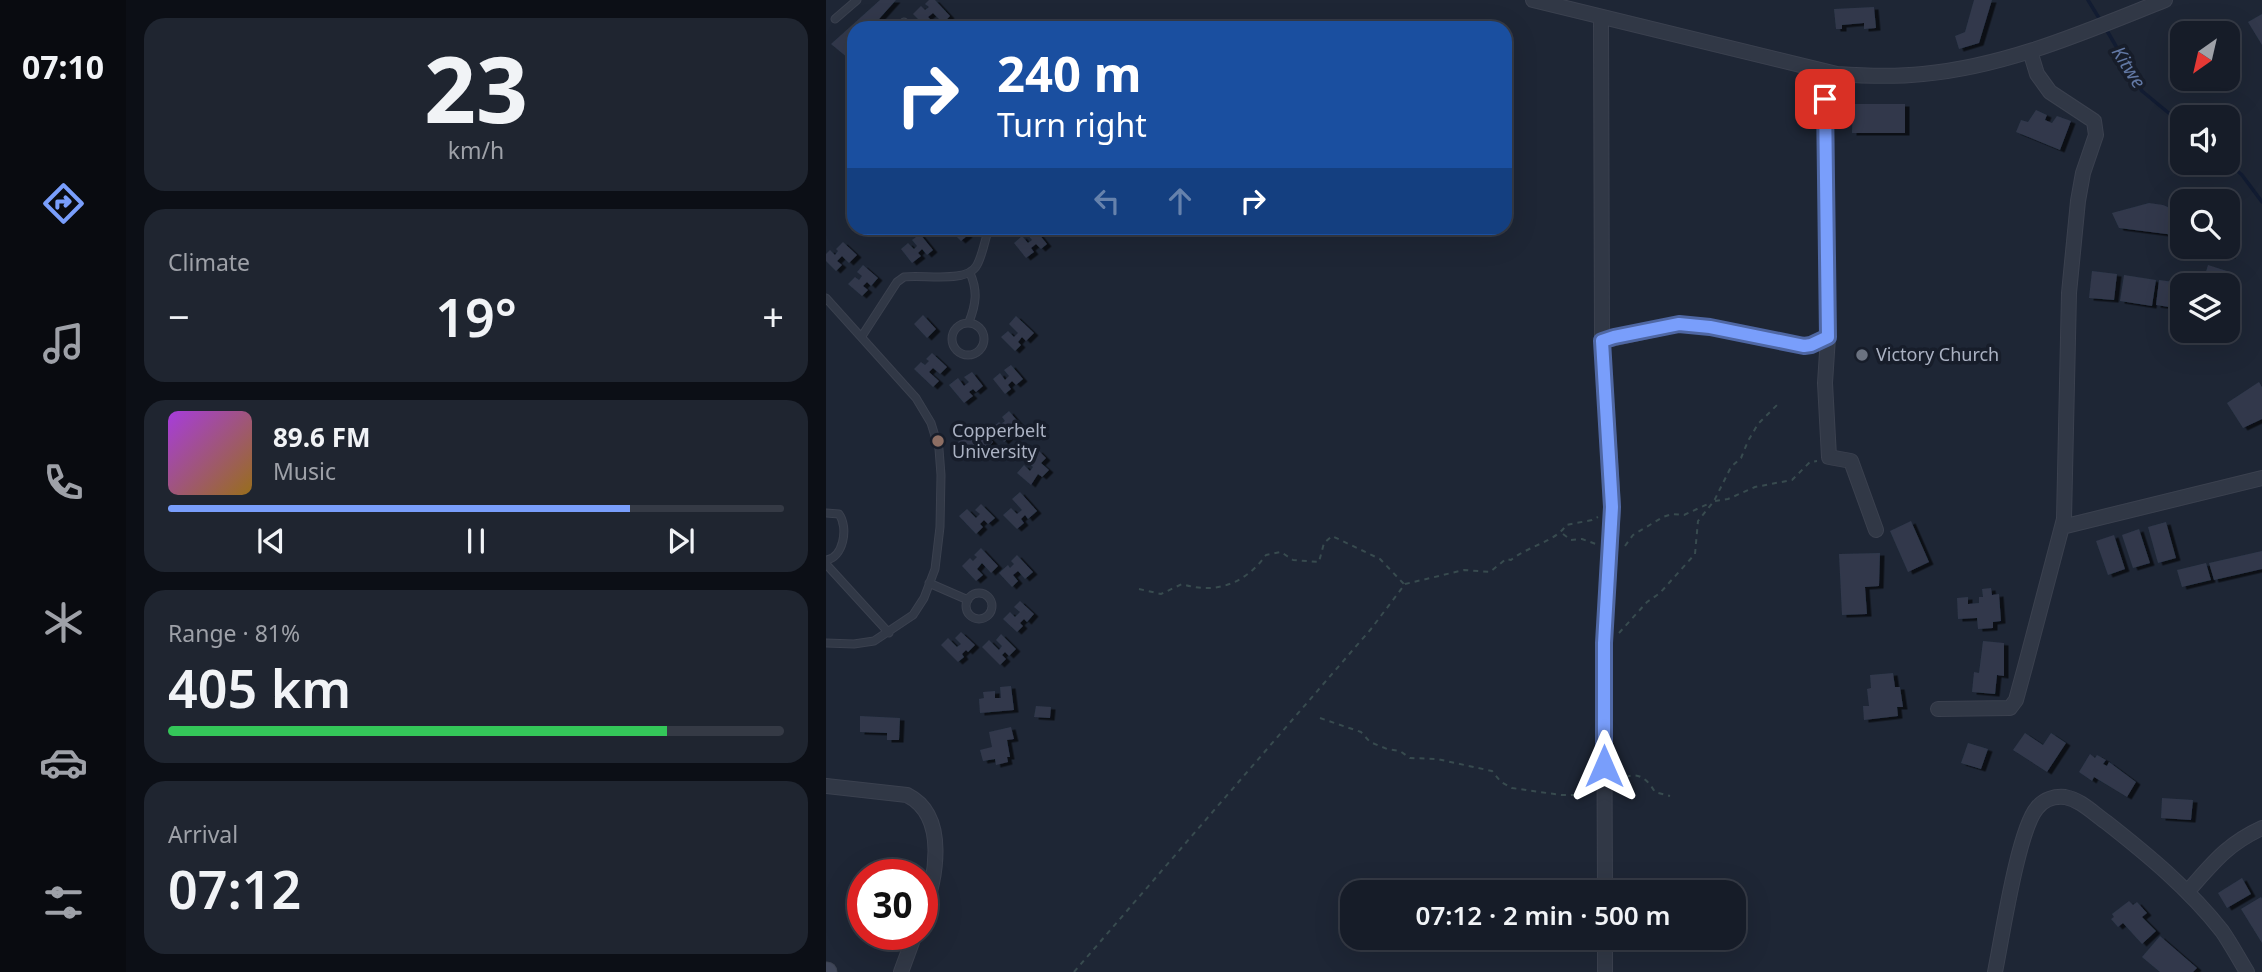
<!DOCTYPE html>
<meta charset="utf-8">
<style>
body{margin:0;font-family:"Noto Sans",sans-serif;background:#1f2530;color:#f1f3f6;height:100vh;display:flex;flex-direction:column;font-size:26px;white-space:nowrap}
*{box-sizing:border-box;margin:0}
p{font-size:23px;color:#9ea1a8}
.icon{flex:none;width:38px;height:38px;fill:none;stroke:currentColor;stroke-width:2;stroke-linecap:round;stroke-linejoin:round}
.map{position:relative;flex:1;overflow:hidden}
.side{display:flex;flex-direction:column;gap:18px;padding:18px;background:#0c0f16;width:700px}
.side>*{flex:none}
.hud{position:absolute;left:21px;top:21px;width:665px;height:214px;border-radius:21px;box-shadow:0 7px 28px #0002,0 0 0 2px #353a45;background:#1a4fa0;color:#fff;overflow:hidden}
.needle{width:46px;rotate:214deg}
.controls{position:absolute;left:1344px;top:21px;display:grid;gap:14px}
.controls a{display:grid;place-items:center;width:70px;height:70px;border-radius:14px;background:#161c28;box-shadow:0 7px 28px #0002,0 0 0 2px #353a45;font-size:35px}
.speed{position:absolute;left:21px;top:859px;display:flex;gap:14px;font-size:35px;font-weight:700;text-align:center}
.speed>*{display:grid;place-content:center;width:91px;height:91px;border-radius:50%;background:#161c28;box-shadow:0 7px 28px #0002,0 0 0 2px #353a45;line-height:1}
.speed .limit{border:10px solid #d22;background:#fff;color:#111}
.pin{position:absolute;display:grid;place-items:center;width:60px;height:60px;color:#fff;margin:-30px;border-radius:14px;box-shadow:0 4px 10px #0006}
.me{position:absolute;width:77px;margin:-38px;rotate:0deg;stroke-linejoin:round;filter:drop-shadow(0 0 5px #0008)}
.turn{display:flex;align-items:center;gap:24px;height:147px;padding:0 35px;font-size:32px}
.turn .icon{width:91px;height:91px;stroke-width:2.5}
.turn b{display:block;font-size:49px;line-height:60px}
.lanes{display:flex;align-items:center;height:66px;padding:0 35px;background:#0003;justify-content:center;gap:35px;direction:ltr}
.lanes .off{opacity:.35}
.big{font-size:52px;font-weight:600;line-height:1.1}
.side .card{flex:1;display:flex;flex-direction:column;justify-content:center;gap:10px;min-width:0;padding:0 24px;border-radius:21px;background:#1f2530}
.side .dial{align-items:center;gap:0}
.dial b{font-size:91px;line-height:1}
.song{display:flex;align-items:center;gap:21px}
.cover{width:84px;height:84px;border-radius:10px;background:linear-gradient(135deg,hsl(280 70% 55%),hsl(40 70% 35%))}
.played{height:7px;border-radius:4px;background:linear-gradient(90deg,#799efb 75%,#353a45 75%)}
.keys{display:flex;justify-content:space-around;direction:ltr}
.heat{display:flex;justify-content:space-between;align-items:center;font-size:38px;direction:ltr}
.charge{height:10px;border-radius:5px;background:linear-gradient(90deg,#34c759 81%,#353a45 0)}
.trip{position:absolute;left:514px;top:880px;width:406px;height:70px;border-radius:21px;background:#161c28;box-shadow:0 7px 28px #0002,0 0 0 2px #353a45;font-weight:600;line-height:70px;text-align:center}
main{display:flex;flex:1;min-height:0}
.dock{display:flex;flex-direction:column;width:126px;justify-content:space-around;align-items:center;background:#090b10;color:#9ea1a8}
.dock .icon{width:49px;height:49px}
.dock .selected{color:#799efb}
.dock b{font-size:32px;color:#f1f3f6}
.map>svg:first-child{display:block}
.lines{fill:none;stroke-linecap:round;stroke-linejoin:round}
.stream{stroke:#121c32;stroke-width:3.5}
.building{fill:#30394c;filter:url(#shadow)}
.service-casing{stroke:#3b414f;stroke-width:9}
.minor-casing{stroke:#3b414f;stroke-width:16}
.secondary-casing{stroke:#3b414f;stroke-width:21}
.path{stroke:#384b4f;stroke-width:2;stroke-dasharray:5 5;stroke-linecap:butt}
.service{stroke:#313846;stroke-width:7}
.minor{stroke:#313846;stroke-width:14}
.secondary{stroke:#3f4659;stroke-width:19}
.route-casing{stroke:#4f67a3;stroke-width:18}
.route{stroke:#799efb;stroke-width:12}
.worship-dot{fill:#6b7280;stroke:#171d2a;stroke-width:2.5}
.education-dot{fill:#8d6e63;stroke:#171d2a;stroke-width:2.5}
.labels{text-anchor:middle;stroke-width:7;stroke-linejoin:round;paint-order:stroke}
.poi-label{font-size:18px;fill:#abb2c3;stroke:#171d2a;text-anchor:start}
.water-label{font-size:19px;font-style:italic;fill:#6278a4;stroke:#171d2a}
</style>
<main>
<nav class="dock">
<b>07:10</b>
<svg class="icon selected" aria-label="directions" viewBox="0 0 24 24"><path d="M12 3l9 9-9 9-9-9zM9 14v-3h6M13 9l2 2-2 2"/></svg>
<svg class="icon" aria-label="music" viewBox="0 0 24 24"><path d="M9 18V5l10-2v13"/><circle cx="6" cy="18" r="3"/><circle cx="16" cy="16" r="3"/></svg>
<svg class="icon" aria-label="phone" viewBox="0 0 24 24"><path d="M5 4h4l2 5-3 2q2 4 5 5l2-3 5 2v4C11 20 4 13 5 4z"/></svg>
<svg class="icon" aria-label="climate" viewBox="0 0 24 24"><path d="M12 3v18M4 7l16 10M4 17L20 7"/></svg>
<svg class="icon" aria-label="car" viewBox="0 0 24 24"><path d="M5 17H2v-5l4-1 3-4h7l3 4 3 1v5h-3M9 17h6M6 11h13"/><circle cx="7" cy="17" r="2"/><circle cx="17" cy="17" r="2"/></svg>
<svg class="icon" aria-label="filters" viewBox="0 0 24 24"><path d="M4 7h16M4 17h16"/><circle cx="9" cy="7" r="2"/><circle cx="15" cy="17" r="2"/></svg>
</nav>
<section class="side">
<div class="card dial"><b>23</b><p>km/h</p></div>
<div class="card"><p>Climate</p>
<div class="heat"><a>−</a><b class="big">19°</b><a>+</a></div>
</div>
<div class="card">
<div class="song"><i class="cover"></i><div><b>89.6 FM</b><p>Music</p></div></div>
<div class="played"></div>
<div class="keys"><svg class="icon" aria-label="previous" viewBox="0 0 24 24"><path d="M18 5L8 12l10 7zM5 5v14"/></svg><svg class="icon" aria-label="pause" viewBox="0 0 24 24"><path d="M8 5v14M16 5v14"/></svg><svg class="icon" aria-label="next" viewBox="0 0 24 24"><path d="M6 5l10 7-10 7zM19 5v14"/></svg></div>
</div>
<div class="card"><p>Range · 81%</p><b class="big">405 km</b><div class="charge"></div></div>
<div class="card"><p>Arrival</p><b class="big">07:12</b></div>
</section>
<div class="map">
<svg width="1436" height="972" viewBox="0 0 1436 972">
<defs>
<filter id="shadow"><feDropShadow dx="4.5" dy="2.5" stdDeviation="0" flood-color="#0009"/></filter>
</defs>
<rect width="100%" height="100%" fill="#1e2635"/>
<g class="lines">
<path class="stream" d="M1262 0 1276 23
M1280 29 1316 91 1356 124
M1402 163 1416 175 1436 202"/>
</g>
<path class="building" d="M54 0H70L45 28H28V63L5 44Z
M103 0H109L124 16 117 23 107 13 102 17 108 23 101 28 87 14 95 6 99 10 103 7 99 4Z
M1148 0H1166L1153 43 1133 49 1129 36 1139 32Z
M1048 7 1050 28 1038 29V23L1016 25V29H1010L1008 9Z
M1436 14V45L1422 22Z
M1027 104H1079V133H1026Z
M1210 110 1221 115 1219 120 1226 123 1231 116 1245 121 1234 150 1190 132 1195 120 1202 122Z
M1323 203 1337 205 1356 213V236L1293 228 1286 213Z
M122 228H141L138 230 142 235 135 241Z
M208 228 221 244 215 249 210 244 205 248 208 252 200 258 188 243 196 236 202 243 206 240 201 234Z
M94 234 107 250 101 255 96 249 92 253 95 256 86 263 75 249 82 243 88 249 91 246 86 240Z
M1402 236 1408 237 1405 256 1378 252 1379 247H1402Z
M17 242 31 255 23 263 16 256 11 261 16 265 10 271 0 261V254L4 250 9 255 12 251 10 249Z
M37 265 52 278 45 286 41 282 37 286 42 290 36 296 22 284 29 277 33 280 36 276 31 272Z
M1382 265 1404 272 1400 285H1376Z
M1266 271 1291 274 1288 300 1263 298Z
M1298 275 1330 280 1326 306 1294 301Z
M1333 280 1356 283V309L1330 305Z
M97 315 110 329 101 338 88 324Z
M190 316 208 333 200 341 196 337 192 342 195 345 189 351 175 337 182 331 188 337 192 333 183 324Z
M106 353 121 367 114 374 107 368 103 372 113 381 107 387 88 369 95 362 99 365 103 361 100 359Z
M185 365 197 379 190 385 186 381 182 385 185 389 179 394 167 379 174 373 179 380 183 376 178 370Z
M146 372 157 386 150 392 147 389 143 392 147 396 138 403 123 385 132 378 138 386 143 382 138 377Z
M1433 382 1436 387V419L1417 428 1401 403Z
M183 411 200 431 193 437 184 427 179 431 183 437 178 442 166 428 173 422 175 424 179 421 176 417Z
M150 424 167 442 160 449 149 438 146 441 153 448 145 455 132 442 139 435 142 437 146 433 144 430Z
M212 450 220 458 215 463 223 470 216 477 212 474 205 485 191 473 198 465 204 471 207 467 197 458 204 451 208 454Z
M194 492 211 511 202 519 199 515 195 519 198 523 191 529 177 515 185 508 191 514 196 510 186 499Z
M155 504 169 518 162 524 158 520 154 524 157 527 150 534 133 516 141 509 150 518 154 514 149 510Z
M1085 521 1103 562 1082 572 1064 531Z
M1340 522 1350 558 1332 563 1322 527Z
M1313 529 1324 563 1307 568 1296 535Z
M1288 535 1299 569 1282 575 1270 541Z
M155 548 172 566 165 573 156 563 151 569 157 575 150 581 136 566 144 558 147 561 151 557 148 555Z
M1436 551V569L1388 580 1383 563Z
M1054 553 1053 586 1039 587 1041 614 1016 615 1013 554Z
M191 555 207 572 199 579 192 571 187 575 192 581 186 587 173 573 182 565 184 568 188 564 185 561Z
M1380 563 1385 580 1356 587 1351 570Z
M1165 588 1166 595 1173 594 1175 621 1167 622V628L1152 629 1151 618 1132 619 1131 598 1142 597V604L1153 603V597H1157L1156 589Z
M194 601 208 614 201 622 198 619 194 623 197 626 191 632 177 619 184 612 189 617 194 612 188 607Z
M135 632 149 645 142 652 140 650 136 654 138 657 132 662 115 645 122 638 131 647 135 644 129 638Z
M175 634 190 649 183 656 179 652 176 655 180 659 174 665 156 647 163 640 173 650 176 646 170 640Z
M1157 641 1178 643V676L1171 675 1169 694 1146 692 1148 672 1153 673Z
M1067 673 1069 687H1074L1077 707H1071L1072 716 1038 720 1037 706H1043L1041 689 1045 688 1044 675Z
M185 686 188 710 154 713 153 699 158 698 157 692 169 691V698H175L174 687Z
M210 706 225 707 224 718 208 717Z
M34 716 74 718 73 740H61V733L34 732Z
M185 727 188 739 181 740 184 757H181L182 762 170 765 169 759 157 761 154 750 166 747 163 732Z
M1199 733 1217 745 1225 733 1240 743 1221 772 1187 750Z
M1142 743 1162 749 1155 769 1135 763Z
M1264 754 1269 758 1271 755 1280 760 1277 764 1281 766 1283 762 1310 782 1301 797 1268 777 1266 781 1253 772Z
M1336 798 1367 800 1365 820 1335 818Z
M1416 878 1425 894 1401 908 1392 893Z
M1435 897 1436 899V943L1415 909Z
M1303 901 1307 905 1311 902 1321 913 1316 917 1330 931 1316 944 1297 923 1292 927 1285 919 1288 917 1286 914Z
M1334 936 1371 968 1367 972H1334L1316 957Z"/>
<g class="lines">
<g class="service-casing">
<path id="service" d="M9 19 31 0
M78 22 85 28
M0 298 90 398 105 423 113 449 115 475 114 527 109 569 98 598 87 615 48 641 28 644 0 643
M143 322C150 304 152 291 144 273
M126 339a16 16 0 1 1 32 0a16 16 0 1 1-32 0Z
M36 336 71 282 78 277C97 274 141 284 151 265 157 254 159 239 163 228
M0 513 13 514C23 528 17 558 0 560
M0 564 63 633
M103 583 142 600
M140 606a13 13 0 1 1 26 0a13 13 0 1 1-26 0Z"/>
</g>
<g class="minor-casing">
<path id="minor" d="M707 0 1011 74C1039 76 1069 77 1097 74 1182 66 1261 31 1339 0
M775 17 776 341 787 507 778 643 779 892
M1011 74 999 99 1002 337 999 383 1003 457 1025 461 1050 530
M776 341 854 324 884 327 978 346 985 345 1002 337
M1236 527 1436 478
M1112 709 1184 708 1190 700 1199 667 1238 519 1243 293 1252 201 1257 173 1270 135 1268 121 1224 92 1211 74 1204 51
M0 786 81 795C123 816 110 880 96 916
M1362 891C1387 863 1401 844 1436 828
M779 938V972
M75 972 89 934
M1169 972C1176 938 1192 830 1211 808 1218 799 1229 796 1239 797 1255 800 1267 813 1280 822 1322 855 1363 889 1396 931 1405 944 1413 959 1421 972"/>
</g>
<g class="secondary-casing">
<path id="secondary" d="M0 972H1"/>
</g>
<path class="path" d="M889 501 902 499 929 487 966 480 984 462 991 461
M737 534 745 540 756 539 770 544
M799 546 807 535 837 517 846 514 858 515 884 503
M313 589 335 594 356 584C390 595 420 583 440 555L455 552 467 560 493 562 498 543 506 536 554 559 578 584
M793 633 821 602 834 593 869 554 872 521 888 501 905 467 915 458 922 441 932 424 951 405
M494 718 535 732 544 742 561 749 574 751 584 758 611 759 666 771 675 782 686 788 735 795H764
M791 782C808 770 819 775 829 792L844 796
M248 972 545 629 579 584 638 570 664 572 680 559 685 560C702 546 731 541 740 525L766 520 772 517"/>
<use href="#service" class="service"/>
<use href="#minor" class="minor"/>
<use href="#secondary" class="secondary"/>
</g>
<g class="lines">
<g class="route-casing">
<path id="route" d="M778 766V643L786 507 776 341 788 337 853 324 884 327 978 346 985 345 1002 337 999 99"/>
</g>
<use href="#route" class="route"/>
</g>
<circle class="worship-dot" cx="1036" cy="355" r="7"/>
<circle class="education-dot" cx="112" cy="441" r="7"/>
<g class="labels">
<g class="poi-label">
<text x="1050" y="361">Victory Church</text>
<text x="126" y="437">Copperbelt<tspan x="126" dy="21">University</tspan></text>
</g>
<g class="water-label">
<text transform="translate(1303 67) rotate(58)" y="7">Kitwe</text>
</g>
</g>
</svg>
<div class="controls">
<a><svg class="needle" viewBox="-14 -14 28 28"><path d="M0-13l5 13h-10z" fill="#e53935"/><path d="M0 13l5-13h-10z" fill="#9ea1a8"/></svg></a>
<a><svg class="icon" aria-label="sound" viewBox="0 0 24 24"><path d="M4 9h4l5-4v14l-5-4H4zM17 9q2 3 0 6"/></svg></a>
<a><svg class="icon" aria-label="search" viewBox="0 0 24 24"><circle cx="10" cy="10" r="6"/><path d="M15 15l6 6"/></svg></a>
<a><svg class="icon" aria-label="layers" viewBox="0 0 24 24"><path d="M12 4l9 5-9 5-9-5zM3 14l9 5 9-5"/></svg></a>
</div>
<div class="speed"><div class="limit">30</div></div>
<div class="pin" style="left:999px;top:99px;background:#d93025"><svg class="icon" aria-label="arrive" viewBox="0 0 24 24"><path d="M6 21V4h12l-3 4 3 4H6"/></svg></div>
<svg class="me" style="left:778px;top:766px" viewBox="-20 -20 40 40"><path d="M0-17L14 15 0 8-14 15z" fill="#799efb" stroke="#fff" stroke-width="4"/></svg>
<div class="trip">07:12 · 2 min · 500 m</div>
<div class="hud">
<div class="turn"><svg class="icon" aria-label="right" viewBox="0 0 24 24"><path d="M7 20v-9h11M14 6l5 5-5 5"/></svg><div><b>240 m</b>Turn right</div></div>
<div class="lanes"><svg class="icon off" aria-label="left" viewBox="0 0 24 24"><path d="M17 20v-9H6M10 6l-5 5 5 5"/></svg><svg class="icon off" aria-label="ahead" viewBox="0 0 24 24"><path d="M12 20V5M6 11l6-6 6 6"/></svg><svg class="icon" aria-label="right" viewBox="0 0 24 24"><path d="M7 20v-9h11M14 6l5 5-5 5"/></svg></div>
</div>
</div>
</main>
